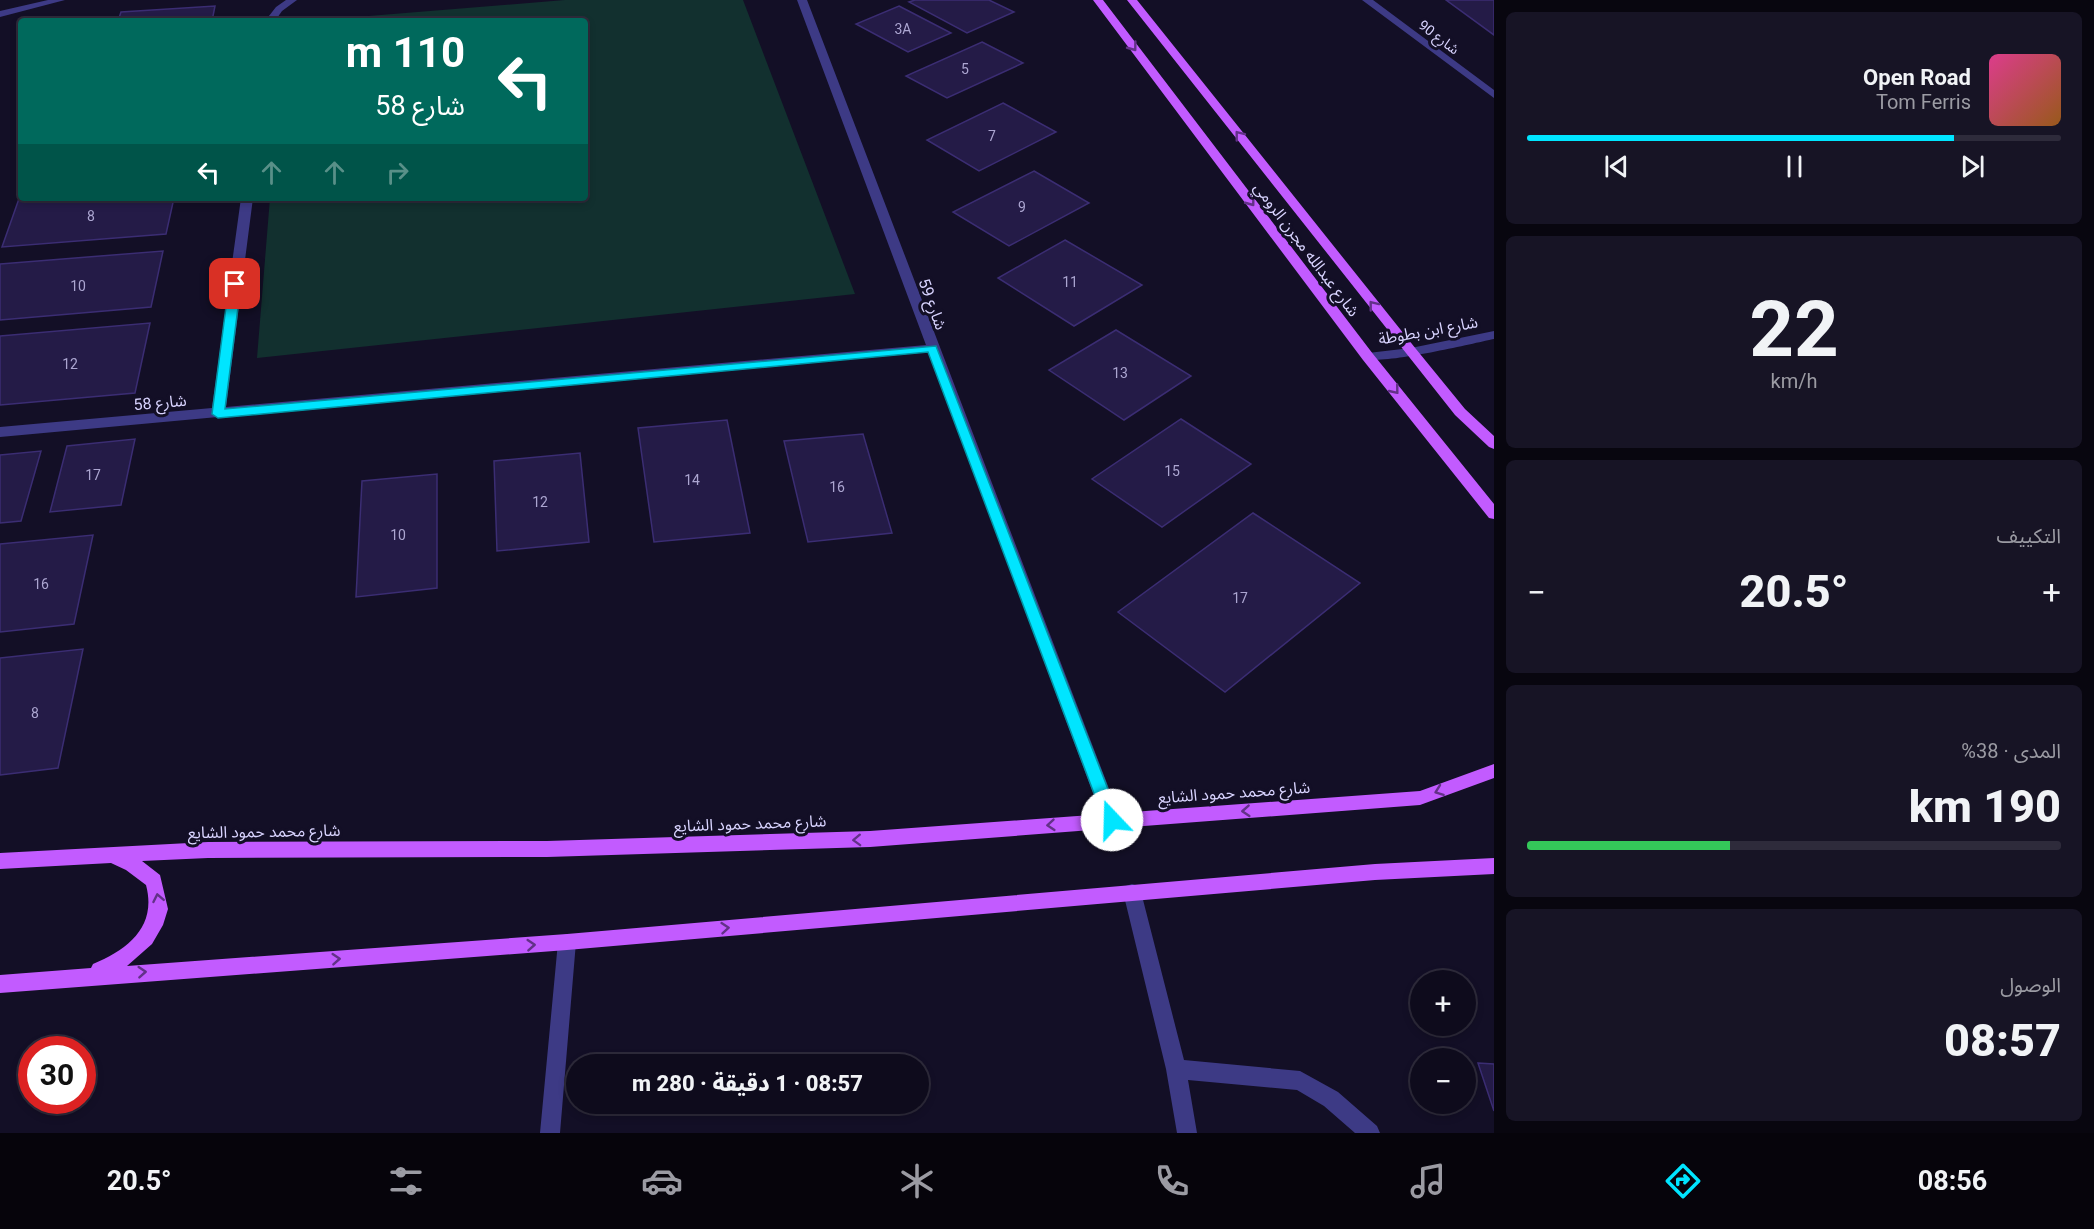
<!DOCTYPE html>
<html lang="ar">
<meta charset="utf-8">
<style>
body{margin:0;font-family:Roboto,"Noto Sans Arabic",sans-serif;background:#171425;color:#f1f3f6;direction:rtl;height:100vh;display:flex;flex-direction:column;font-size:22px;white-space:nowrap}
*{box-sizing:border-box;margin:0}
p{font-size:20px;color:#9b9ba3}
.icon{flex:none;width:33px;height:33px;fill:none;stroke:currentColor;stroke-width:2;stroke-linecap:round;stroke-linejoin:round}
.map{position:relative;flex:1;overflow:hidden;direction:ltr}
.drawer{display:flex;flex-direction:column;gap:12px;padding:12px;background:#08060f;width:600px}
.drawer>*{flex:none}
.hud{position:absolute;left:18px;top:18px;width:570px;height:183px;border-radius:6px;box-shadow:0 3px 9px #0003,0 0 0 2px #2e2b3b;direction:rtl;background:#00695c;color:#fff;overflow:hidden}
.tools{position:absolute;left:1410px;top:970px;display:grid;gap:12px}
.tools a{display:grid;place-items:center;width:66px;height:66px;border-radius:50%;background:#0e0b1c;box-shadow:0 3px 9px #0003,0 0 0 2px #2e2b3b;font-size:30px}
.speed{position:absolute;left:18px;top:1036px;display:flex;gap:12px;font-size:30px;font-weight:700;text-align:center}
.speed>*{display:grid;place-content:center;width:78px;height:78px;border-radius:50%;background:#0e0b1c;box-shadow:0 3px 9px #0003,0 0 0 2px #2e2b3b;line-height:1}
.speed .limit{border:9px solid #d22;background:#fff;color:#111}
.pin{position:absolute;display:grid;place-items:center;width:51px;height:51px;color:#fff;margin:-26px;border-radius:12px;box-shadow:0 3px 9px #0006}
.me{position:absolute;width:66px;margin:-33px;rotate:339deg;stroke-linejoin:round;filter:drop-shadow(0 0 4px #0008)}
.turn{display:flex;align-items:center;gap:21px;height:126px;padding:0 24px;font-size:27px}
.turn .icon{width:78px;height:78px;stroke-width:2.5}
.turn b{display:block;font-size:42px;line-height:51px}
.lanes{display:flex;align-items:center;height:57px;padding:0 24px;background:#0003;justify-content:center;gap:30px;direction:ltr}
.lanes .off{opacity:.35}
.big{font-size:45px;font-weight:800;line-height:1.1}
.drawer .widget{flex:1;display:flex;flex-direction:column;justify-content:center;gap:9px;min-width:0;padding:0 21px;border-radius:9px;background:#171425}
.drawer .dial{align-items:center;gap:0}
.dial b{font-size:78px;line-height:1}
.song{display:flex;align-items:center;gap:18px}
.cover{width:72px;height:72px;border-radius:9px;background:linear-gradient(135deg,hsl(330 70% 55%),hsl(30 70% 35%))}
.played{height:6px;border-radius:3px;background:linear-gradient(90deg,#00e5ff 80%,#2e2b3b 80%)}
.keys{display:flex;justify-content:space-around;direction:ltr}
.heat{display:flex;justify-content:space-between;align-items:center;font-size:33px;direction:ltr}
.charge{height:9px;border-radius:4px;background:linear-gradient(90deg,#34c759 38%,#2e2b3b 0)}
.trip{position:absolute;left:566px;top:1054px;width:363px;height:60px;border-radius:30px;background:#0e0b1c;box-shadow:0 3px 9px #0003,0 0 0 2px #2e2b3b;font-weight:800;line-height:60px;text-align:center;direction:rtl}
.menu{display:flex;height:96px;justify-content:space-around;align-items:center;background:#06040b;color:#9b9ba3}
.menu .icon{width:42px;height:42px}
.menu .on{color:#00e5ff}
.menu b{font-size:27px;color:#f1f3f6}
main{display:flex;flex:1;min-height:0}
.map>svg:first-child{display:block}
.green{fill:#12302f}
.building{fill:#241b47;stroke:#3b2d73;stroke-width:1.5}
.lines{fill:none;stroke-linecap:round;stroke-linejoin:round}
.minor{fill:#3d3a85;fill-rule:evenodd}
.major{fill:#c25bff;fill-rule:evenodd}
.oneway{stroke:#623188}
.route{fill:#00e5ff;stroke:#0095a6;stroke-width:1.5}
.labels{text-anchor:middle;stroke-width:6;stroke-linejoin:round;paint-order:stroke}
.number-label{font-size:14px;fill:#aca6d1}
.far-street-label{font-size:14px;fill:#d9d4ff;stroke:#130f26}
.street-label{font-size:16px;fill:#d9d4ff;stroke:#130f26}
</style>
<main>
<section class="drawer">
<div class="widget">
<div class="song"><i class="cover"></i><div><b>Open Road</b><p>Tom Ferris</p></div></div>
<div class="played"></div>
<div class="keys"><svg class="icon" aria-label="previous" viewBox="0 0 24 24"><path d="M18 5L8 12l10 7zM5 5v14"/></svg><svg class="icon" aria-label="pause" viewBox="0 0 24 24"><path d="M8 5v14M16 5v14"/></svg><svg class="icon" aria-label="next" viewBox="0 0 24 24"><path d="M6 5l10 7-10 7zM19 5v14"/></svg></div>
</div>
<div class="widget dial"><b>22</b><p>km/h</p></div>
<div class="widget"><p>التكييف</p>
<div class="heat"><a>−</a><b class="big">20.5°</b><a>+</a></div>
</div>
<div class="widget"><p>المدى · 38%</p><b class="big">190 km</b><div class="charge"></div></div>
<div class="widget"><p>الوصول</p><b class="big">08:57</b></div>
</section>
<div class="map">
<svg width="1494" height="1133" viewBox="0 0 1494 1133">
<rect width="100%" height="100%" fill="#130f26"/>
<path class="green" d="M565 0H743L855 294 257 358 270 198H585V21H307Z"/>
<path class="building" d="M915 0H989L1014 12 967 33 909 2Z
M1446 0H1494V35Z
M215 6 212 21H118L121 12Z
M899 6 951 33 908 52 856 24Z
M982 42 1023 63 947 98 906 76Z
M1003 103 1056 132 979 171 927 140Z
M1034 171 1089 203 1009 246 953 212Z
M21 193V198H174L166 234 2 247Z
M1065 240 1142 285 1074 326 998 278Z
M163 251 151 307 0 320V264Z
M150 323 135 393 0 405V336Z
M1116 330 1191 376 1124 420 1049 370Z
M1181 419 1251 464 1162 527 1092 479Z
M727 420 750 533 654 542 638 428Z
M863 434 892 533 808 542 784 441Z
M135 439 121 505 50 512 67 446Z
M41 451 21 521 0 523V455Z
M580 453 589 542 497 551 494 461Z
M437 474V588L356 597 362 481Z
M1253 513 1360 583 1225 692 1118 612Z
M93 535 74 624 0 632V544Z
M83 649 58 768 0 775V658Z
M1478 1063 1494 1064V1111Z"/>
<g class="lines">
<path class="minor" d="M48 0H65L0 17V11Z
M286 0H297L282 11 275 21H265L276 7Z
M797 0H807L1121 820 1118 825 1112 827 1106 825 1103 820 929 352 0 437V427L212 408 241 198H253L226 407 926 345Z
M1362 0H1373L1494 90V98Z
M1494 331V339C1474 343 1372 368 1362 357L1368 353 1411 348Z
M1132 884 1138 886 1141 892 1184 1060 1300 1071 1338 1092 1377 1126 1380 1133H1355L1324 1106 1297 1090 1188 1080 1197 1133H1177L1166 1069 1123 892 1126 886Z
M567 934 574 936 576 942 560 1133H540L558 942 560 936Z"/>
<path class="major" d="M1093 0H1103L1373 354 1494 504V519L1489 518 1363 360Z
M1127 0H1137L1416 349 1465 409 1494 436V449L1489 447 1455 415Z
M1494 764V778L1420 805 870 847 547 857 208 858 142 861 160 875 168 909 163 925 152 944 127 966 567 934 1375 864 1494 858V874L1375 880 567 950 0 993V975L91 968 93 964C129 949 157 926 146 885L126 870 111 863 0 869V853L208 842 547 841 870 831 1420 791Z"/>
</g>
<defs><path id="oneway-chevron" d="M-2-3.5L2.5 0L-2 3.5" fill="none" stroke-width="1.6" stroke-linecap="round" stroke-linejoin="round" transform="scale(1.5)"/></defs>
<g class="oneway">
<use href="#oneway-chevron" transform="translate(1133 47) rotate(53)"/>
<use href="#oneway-chevron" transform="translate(1239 135) rotate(-128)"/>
<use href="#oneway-chevron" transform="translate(1251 202) rotate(53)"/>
<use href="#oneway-chevron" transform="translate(1373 305) rotate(-128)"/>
<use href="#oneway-chevron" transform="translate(1395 390) rotate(51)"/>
<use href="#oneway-chevron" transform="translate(1439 791) rotate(160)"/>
<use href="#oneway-chevron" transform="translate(1246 811) rotate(176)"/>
<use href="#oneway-chevron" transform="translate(1051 825) rotate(175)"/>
<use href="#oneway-chevron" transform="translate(857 840) rotate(178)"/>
<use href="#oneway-chevron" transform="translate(158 898) rotate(-101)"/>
<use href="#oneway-chevron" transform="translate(725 928) rotate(-5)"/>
<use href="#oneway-chevron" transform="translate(531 945) rotate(-4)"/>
<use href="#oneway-chevron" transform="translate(336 959) rotate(-4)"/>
<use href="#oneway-chevron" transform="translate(142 972) rotate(-4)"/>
</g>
<path class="route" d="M235 281 241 284 225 409 936 346 1120 820 1117 825H1106L1104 820 928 352 218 418 212 414 229 284Z"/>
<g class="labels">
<g class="number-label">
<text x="903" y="34">3A</text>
<text x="965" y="74">5</text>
<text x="992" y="141">7</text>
<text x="1022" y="212">9</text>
<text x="91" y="221">8</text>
<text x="1070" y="287">11</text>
<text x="78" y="291">10</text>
<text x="70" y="369">12</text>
<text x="1120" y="378">13</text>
<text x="1172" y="476">15</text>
<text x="93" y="480">17</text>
<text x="692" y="485">14</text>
<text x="837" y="492">16</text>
<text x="540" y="507">12</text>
<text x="398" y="540">10</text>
<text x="41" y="589">16</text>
<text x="1240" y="603">17</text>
<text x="35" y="718">8</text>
</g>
<g class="far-street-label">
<text transform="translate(1439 37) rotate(37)" y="5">شارع 90</text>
</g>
<g class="street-label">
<text transform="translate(1307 249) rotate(53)" y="6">شارع عبدالله مجرن الرومي</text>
<text transform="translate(933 304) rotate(70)" y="6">شارع 59</text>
<text transform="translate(1428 330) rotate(-10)" y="6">شارع ابن بطوطة</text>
<text transform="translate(160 402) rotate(-5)" y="6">شارع 58</text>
<text transform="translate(1234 792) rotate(-4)" y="6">شارع محمد حمود الشايع</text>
<text transform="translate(750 823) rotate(-2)" y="6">شارع محمد حمود الشايع</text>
<text transform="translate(264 831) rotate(-1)" y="6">شارع محمد حمود الشايع</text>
</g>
</g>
</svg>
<div class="tools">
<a>+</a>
<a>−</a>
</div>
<div class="speed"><div class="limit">30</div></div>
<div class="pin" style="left:235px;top:284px;background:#d93025"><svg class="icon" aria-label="arrive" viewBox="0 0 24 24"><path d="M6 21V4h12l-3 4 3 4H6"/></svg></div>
<svg class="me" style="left:1112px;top:820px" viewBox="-20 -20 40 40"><circle r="19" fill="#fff"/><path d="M0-13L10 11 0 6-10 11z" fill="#00e5ff"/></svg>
<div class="trip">08:57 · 1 دقيقة · 280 m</div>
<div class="hud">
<div class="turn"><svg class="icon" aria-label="left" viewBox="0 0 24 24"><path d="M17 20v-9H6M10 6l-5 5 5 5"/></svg><div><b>110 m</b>شارع 58</div></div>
<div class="lanes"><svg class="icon" aria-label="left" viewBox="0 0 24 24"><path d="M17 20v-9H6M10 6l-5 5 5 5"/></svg><svg class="icon off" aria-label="ahead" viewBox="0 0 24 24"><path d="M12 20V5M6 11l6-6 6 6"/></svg><svg class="icon off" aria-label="ahead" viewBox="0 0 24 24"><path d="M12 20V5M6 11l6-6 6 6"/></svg><svg class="icon off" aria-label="right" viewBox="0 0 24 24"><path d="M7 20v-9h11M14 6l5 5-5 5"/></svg></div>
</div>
</div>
</main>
<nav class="menu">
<b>08:56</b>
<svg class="icon on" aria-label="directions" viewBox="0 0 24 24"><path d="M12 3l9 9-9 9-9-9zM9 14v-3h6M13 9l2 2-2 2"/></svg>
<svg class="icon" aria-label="music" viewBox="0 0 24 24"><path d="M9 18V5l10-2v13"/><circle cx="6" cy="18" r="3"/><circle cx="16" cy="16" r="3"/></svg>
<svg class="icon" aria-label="phone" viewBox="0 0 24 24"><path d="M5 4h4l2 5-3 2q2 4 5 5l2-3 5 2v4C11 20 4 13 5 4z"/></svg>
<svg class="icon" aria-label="climate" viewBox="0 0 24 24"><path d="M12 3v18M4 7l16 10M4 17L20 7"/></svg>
<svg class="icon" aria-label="car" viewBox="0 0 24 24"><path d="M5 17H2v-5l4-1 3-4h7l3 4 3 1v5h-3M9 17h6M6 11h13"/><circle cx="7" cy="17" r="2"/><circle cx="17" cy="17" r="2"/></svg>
<svg class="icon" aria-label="filters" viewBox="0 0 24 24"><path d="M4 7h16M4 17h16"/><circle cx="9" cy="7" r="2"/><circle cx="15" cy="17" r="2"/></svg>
<b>20.5°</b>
</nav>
